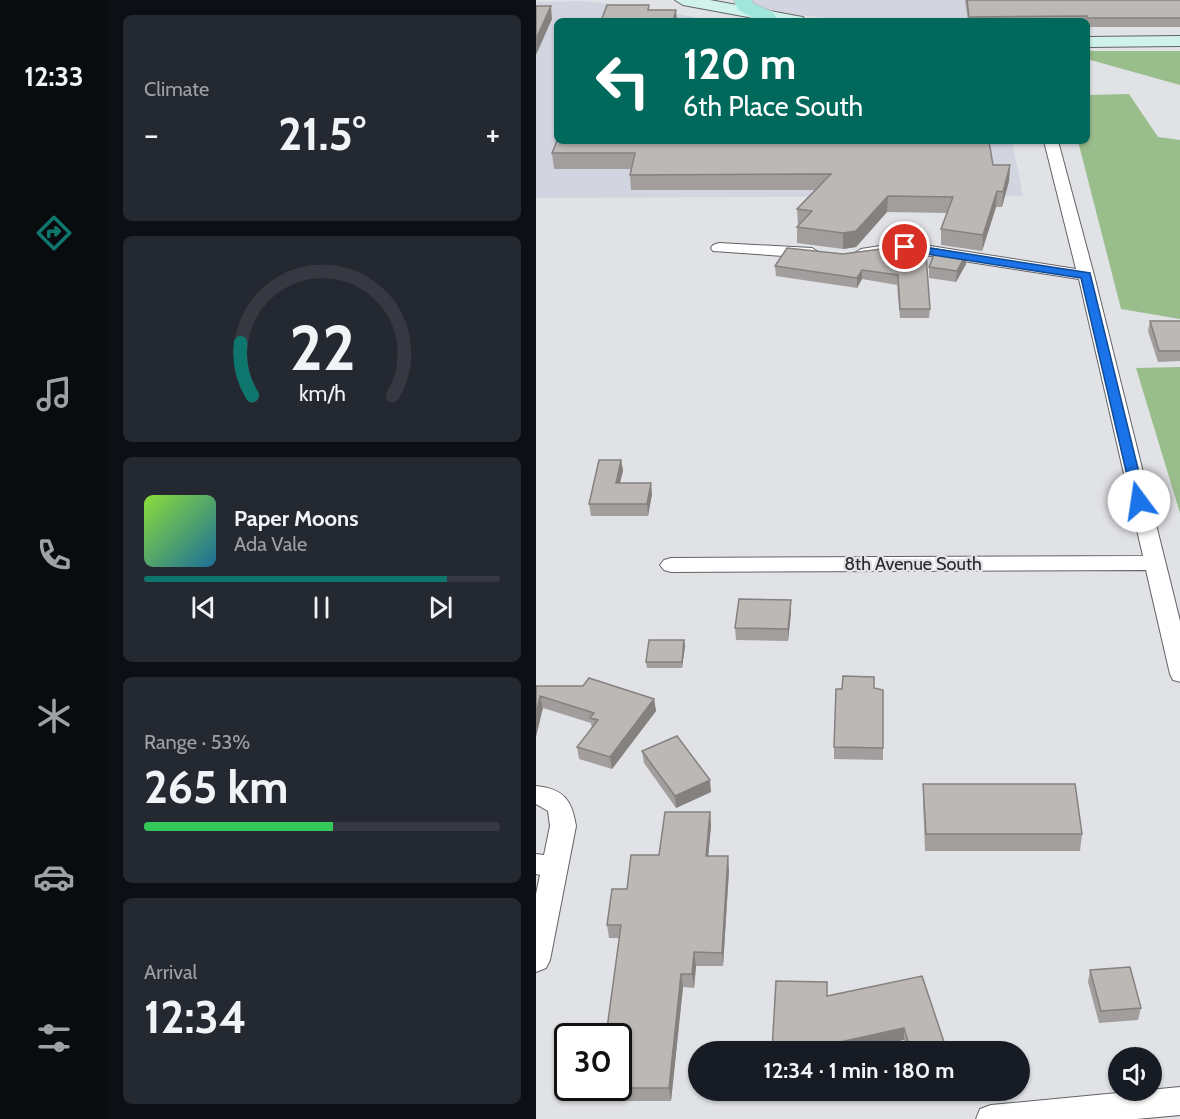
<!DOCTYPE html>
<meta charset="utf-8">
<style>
body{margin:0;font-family:Cabin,sans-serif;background:#242831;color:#f1f3f6;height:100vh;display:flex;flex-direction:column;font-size:22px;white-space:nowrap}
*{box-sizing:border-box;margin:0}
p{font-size:20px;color:#9ea1a6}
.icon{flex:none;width:33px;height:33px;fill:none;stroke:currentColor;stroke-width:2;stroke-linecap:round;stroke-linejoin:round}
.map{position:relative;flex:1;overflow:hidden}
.sheet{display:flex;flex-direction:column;gap:15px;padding:15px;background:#0d0f14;width:428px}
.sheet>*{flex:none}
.top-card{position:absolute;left:18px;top:18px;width:536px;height:126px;border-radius:9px;box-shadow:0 2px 4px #0004;background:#00695c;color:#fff;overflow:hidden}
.tools{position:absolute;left:572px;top:1047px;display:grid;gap:12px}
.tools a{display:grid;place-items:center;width:54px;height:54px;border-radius:50%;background:#171b24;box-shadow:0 2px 4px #0004;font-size:30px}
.speed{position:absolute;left:18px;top:1023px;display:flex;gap:12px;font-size:30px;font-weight:700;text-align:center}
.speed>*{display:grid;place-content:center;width:78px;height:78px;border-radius:50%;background:#171b24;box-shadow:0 2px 4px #0004;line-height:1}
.speed .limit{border:3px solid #111;border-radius:9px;background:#fff;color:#111}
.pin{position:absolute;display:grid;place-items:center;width:51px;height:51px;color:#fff;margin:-26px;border:3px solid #fff;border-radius:50%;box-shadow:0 2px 6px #0007}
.me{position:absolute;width:66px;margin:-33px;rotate:346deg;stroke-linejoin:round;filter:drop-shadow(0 0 4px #0008)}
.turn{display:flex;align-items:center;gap:21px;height:126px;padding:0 30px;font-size:27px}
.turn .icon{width:78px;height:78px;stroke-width:2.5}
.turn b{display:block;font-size:42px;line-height:51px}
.big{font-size:45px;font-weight:700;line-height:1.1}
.sheet .tile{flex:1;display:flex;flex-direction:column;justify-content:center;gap:9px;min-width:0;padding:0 21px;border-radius:9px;background:#242831}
.sheet .dial{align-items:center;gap:0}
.dial svg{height:156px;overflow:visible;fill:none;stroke:#363941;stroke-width:7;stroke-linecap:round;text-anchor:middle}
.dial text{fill:#f1f3f6;stroke:none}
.song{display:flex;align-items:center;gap:18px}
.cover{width:72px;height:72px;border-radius:9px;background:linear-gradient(135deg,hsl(90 70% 55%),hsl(200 70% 35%))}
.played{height:6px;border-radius:3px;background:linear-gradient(90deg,#0f766e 85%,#363941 85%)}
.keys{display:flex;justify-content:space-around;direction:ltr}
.heat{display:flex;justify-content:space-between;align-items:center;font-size:33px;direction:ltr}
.charge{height:9px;border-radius:4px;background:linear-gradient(90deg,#34c759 53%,#363941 0)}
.trip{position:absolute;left:152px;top:1041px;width:342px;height:60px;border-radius:30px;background:#171b24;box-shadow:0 2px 4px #0004;font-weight:700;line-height:60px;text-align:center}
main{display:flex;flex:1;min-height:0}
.dock{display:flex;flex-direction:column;width:108px;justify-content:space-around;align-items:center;background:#090b0e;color:#9ea1a6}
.dock .icon{width:42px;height:42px}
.dock .active{color:#0f766e}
.dock b{font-size:27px;color:#f1f3f6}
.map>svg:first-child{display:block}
.built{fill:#d2d5e0}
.green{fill:#9abd8c}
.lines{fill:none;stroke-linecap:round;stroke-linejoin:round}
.minor-casing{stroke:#626366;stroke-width:2}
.secondary-casing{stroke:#626366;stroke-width:2}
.primary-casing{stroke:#bebebf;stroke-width:2}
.minor{fill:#fff;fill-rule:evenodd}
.secondary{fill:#cff2ec;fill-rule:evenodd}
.primary{fill:#a0e6da;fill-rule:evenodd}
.wall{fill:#a29e9d}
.shaded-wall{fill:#84817f}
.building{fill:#bcb8b6;stroke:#84817f;stroke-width:1.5}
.route{fill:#1a73e8;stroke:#114b97;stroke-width:1.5}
.labels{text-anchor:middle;stroke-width:4.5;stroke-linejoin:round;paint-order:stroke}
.street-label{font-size:18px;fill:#272829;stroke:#e1e2e6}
</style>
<main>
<nav class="dock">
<b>12:33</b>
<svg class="icon active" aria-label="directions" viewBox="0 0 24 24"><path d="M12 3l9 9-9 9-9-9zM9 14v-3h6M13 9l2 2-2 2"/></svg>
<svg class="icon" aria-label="music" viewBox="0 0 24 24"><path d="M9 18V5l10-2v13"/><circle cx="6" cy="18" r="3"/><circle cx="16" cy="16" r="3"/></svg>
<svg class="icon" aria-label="phone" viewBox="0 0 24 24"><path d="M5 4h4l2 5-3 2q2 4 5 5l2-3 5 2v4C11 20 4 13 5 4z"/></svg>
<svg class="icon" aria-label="climate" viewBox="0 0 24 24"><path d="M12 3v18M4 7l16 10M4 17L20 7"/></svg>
<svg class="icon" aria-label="car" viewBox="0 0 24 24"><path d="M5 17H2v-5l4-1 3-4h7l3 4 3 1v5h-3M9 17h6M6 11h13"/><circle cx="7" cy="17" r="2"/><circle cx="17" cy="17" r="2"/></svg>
<svg class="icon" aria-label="filters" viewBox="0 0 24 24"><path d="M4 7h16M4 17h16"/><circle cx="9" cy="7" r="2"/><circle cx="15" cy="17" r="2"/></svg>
</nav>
<section class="sheet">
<div class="tile"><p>Climate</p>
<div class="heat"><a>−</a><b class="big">21.5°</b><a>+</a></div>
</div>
<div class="tile dial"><svg viewBox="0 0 100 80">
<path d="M14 69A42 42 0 1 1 86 69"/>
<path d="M14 69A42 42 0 0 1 8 42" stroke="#0f766e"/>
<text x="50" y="56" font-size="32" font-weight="700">22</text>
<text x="50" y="72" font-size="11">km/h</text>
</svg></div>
<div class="tile">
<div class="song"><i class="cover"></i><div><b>Paper Moons</b><p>Ada Vale</p></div></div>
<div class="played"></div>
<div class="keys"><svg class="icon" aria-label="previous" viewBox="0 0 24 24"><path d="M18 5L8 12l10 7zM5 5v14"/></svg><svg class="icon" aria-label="pause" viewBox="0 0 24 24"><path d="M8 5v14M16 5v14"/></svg><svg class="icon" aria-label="next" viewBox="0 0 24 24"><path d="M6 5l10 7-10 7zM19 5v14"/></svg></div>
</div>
<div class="tile"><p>Range · 53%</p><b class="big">265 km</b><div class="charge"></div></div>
<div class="tile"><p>Arrival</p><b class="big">12:34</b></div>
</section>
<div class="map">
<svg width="645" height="1119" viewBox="0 0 645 1119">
<rect width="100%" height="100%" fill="#e1e2e6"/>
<path class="built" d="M213 0H471L476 21H314L233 11 217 5Z
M47 1 106 7 178 21H21V141H476L487 196 0 198V2Z"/>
<path class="green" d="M550 51H644V85L551 59Z
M593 94 622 137 644 140V319L585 309 542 141H550L551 95Z
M644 367H645L644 513 600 368Z"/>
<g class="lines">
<g class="minor-casing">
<path id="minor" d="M508 141H522L558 275 645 625V682L637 680 634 674 610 570 135 572 128 570 124 565 128 560 135 558 607 556 543 279 369 252 325 259 317 254 325 249 369 242 540 269Z
M183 243 276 248 284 253 276 258 177 251 175 248 177 245Z
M0 786C28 789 36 800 40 826L14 960 10 968 0 972V894L4 875 0 874V854L8 855 14 826 12 811 0 804Z
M645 1087V1115L600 1119H440L444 1109 455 1105Z"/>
</g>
<g class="secondary-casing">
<path id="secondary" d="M139 0H174L261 16 267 17 269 21H234L147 5Z
M645 36V46L550 47V37Z"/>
</g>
<g class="primary-casing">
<path id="primary" d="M198 0H216L217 3 238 13 240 17 238 21H224L202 10Z"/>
</g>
<use href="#minor" class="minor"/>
<use href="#secondary" class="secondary"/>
<use href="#primary" class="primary"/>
</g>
<path class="wall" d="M429 0H645V27H550V21H432Z
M21 141 457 165H474L473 181 466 207H460L446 251 405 245V229L411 213 351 212 320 247 307 249 261 243V227L263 225H262L261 209 279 190H95L94 175 95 169H18L16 153Z
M345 249 394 309 393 318H364L361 285 326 279 321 288 240 276 239 266 307 254Z
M430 254V264L420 282 393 278V267Z
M614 321H645V361L622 362 612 331Z
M85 460 87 471 84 483 116 494 112 516H55L53 504Z
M255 600V612L252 641 200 640 199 628Z
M148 640 149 646 146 668H111L110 662Z
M0 686 118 699 120 711 76 769 43 759 41 747 56 728 55 723 7 708Z
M338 688 347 690V760L298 759V747Z
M106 751 175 792 140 808 108 763Z
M387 784 546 834 544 851H389L387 801Z
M174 812 175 826 172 856 193 870 187 966H160L158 988 147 987 135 1101H66L64 1088 83 938H73L71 925 91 889Z
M554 970 605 1008 602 1020 563 1023 552 982Z
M240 981 291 996 408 1042V1052H371L368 1040 313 1052H236Z"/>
<path class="shaded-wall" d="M15 6 16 19 0 55V39Z
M140 10 141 21H137Z
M474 165 473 181 466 207 467 192Z
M461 191 460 207 446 251 447 235Z
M352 196 351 212 320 247 307 249V233Z
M430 254V264L420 282 421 271Z
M326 270V279L321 288V278Z
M85 460 87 471 81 494 80 483Z
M115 483 116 494 112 516 111 504Z
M255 600V612L252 641V629Z
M148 640 149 646 146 668V662Z
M4 696 7 708 0 737V716Z
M118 699 120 711 76 769 74 757Z
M174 780 175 792 140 808 139 796Z
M174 812 175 826 171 870 170 856Z
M192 856 193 870 187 966 186 953Z
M158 952 160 966 158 988 156 974Z
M145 974 147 987 135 1101 133 1088Z
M368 1028V1040L313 1052H289L290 1045Z
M408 1042V1052H374V1049Z"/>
<path class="building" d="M431 0H645V18H551V16L433 17Z
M71 5H113L112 10H140L137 21H65Z
M0 6H15L0 39Z
M21 141H453L457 165H474L467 192 461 191 447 235 405 229 417 197 352 196 320 231 307 233 261 227 276 211 261 209 295 174 94 175 99 153H16Z
M251 248 307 254 345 249 390 255 394 309H364L362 275 326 270 321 278 239 266Z
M400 249 430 254 421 271 393 267Z
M614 321H645V351H623Z
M63 460H85L80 483H115L111 504H53Z
M203 599 255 600 252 629 199 628Z
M113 640H148L146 662H110Z
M307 676 338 677V688L347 690V748L298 747 300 689H306Z
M53 678 118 699 74 757 41 747 62 720 54 718 58 713 4 696 0 716V686H47Z
M141 736 174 780 139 796 106 751Z
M387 784H539L546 834H390Z
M129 812H174L170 856H192L186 953 158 952 156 974H145L133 1088H64H82V1036H70L85 925H71L76 889H91L95 855H123Z
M594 967 605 1008 565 1011 554 970Z
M386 976 408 1042 374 1049 368 1028 290 1045 289 1051H236L240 981 291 982V996Z"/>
<path class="route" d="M369 244 554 273 610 501 608 504H599L597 501 545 278 365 250 364 247Z"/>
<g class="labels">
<g class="street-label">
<text x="377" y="570">8th Avenue South</text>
</g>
</g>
</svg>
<div class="tools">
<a><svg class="icon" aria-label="sound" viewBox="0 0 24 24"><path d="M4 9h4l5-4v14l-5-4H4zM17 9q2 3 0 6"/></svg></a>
</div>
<div class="speed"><div class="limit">30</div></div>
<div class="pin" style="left:369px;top:247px;background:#d93025"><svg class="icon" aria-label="arrive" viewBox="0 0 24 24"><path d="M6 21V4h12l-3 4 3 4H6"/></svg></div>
<svg class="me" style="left:603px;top:501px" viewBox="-20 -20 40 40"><circle r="19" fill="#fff"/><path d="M0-13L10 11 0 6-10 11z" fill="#1a73e8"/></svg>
<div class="trip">12:34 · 1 min · 180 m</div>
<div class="top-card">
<div class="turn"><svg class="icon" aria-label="left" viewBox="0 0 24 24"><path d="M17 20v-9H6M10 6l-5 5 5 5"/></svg><div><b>120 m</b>6th Place South</div></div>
</div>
</div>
</main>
